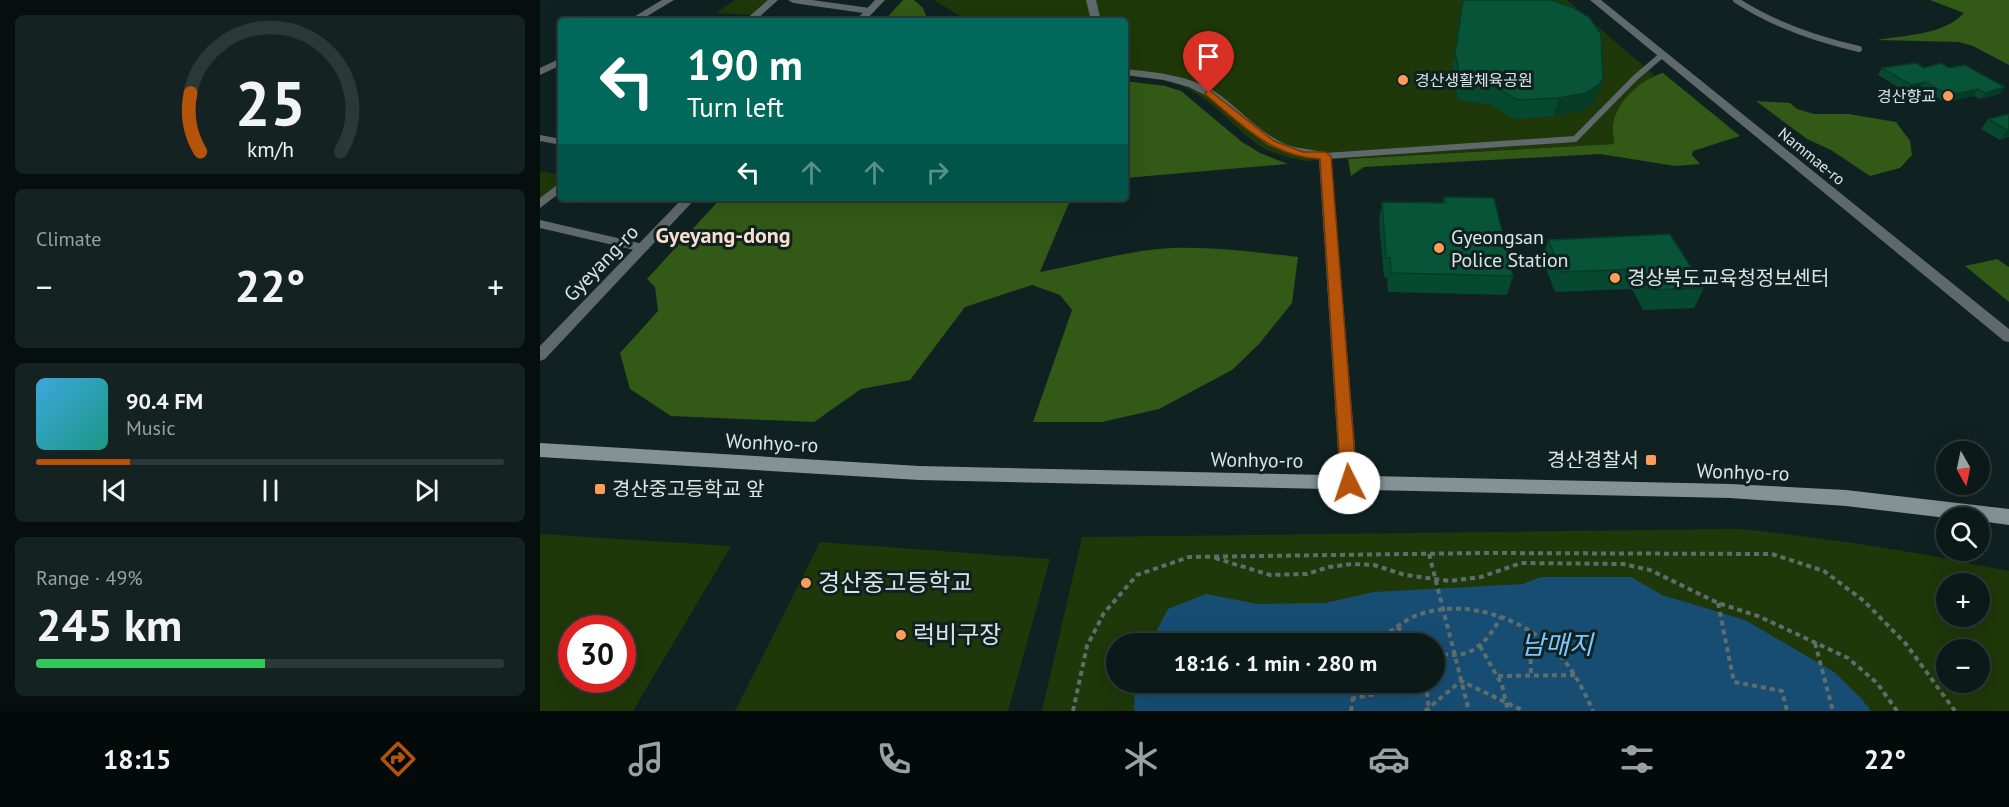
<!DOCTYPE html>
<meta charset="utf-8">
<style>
body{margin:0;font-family:"PT Sans","Noto Sans KR",sans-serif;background:#142322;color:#f1f3f6;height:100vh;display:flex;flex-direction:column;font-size:22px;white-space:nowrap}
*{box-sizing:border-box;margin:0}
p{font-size:20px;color:#9aa1a2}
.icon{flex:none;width:33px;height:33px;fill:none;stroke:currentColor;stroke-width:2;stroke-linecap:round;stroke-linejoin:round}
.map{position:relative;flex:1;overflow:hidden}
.side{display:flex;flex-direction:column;gap:15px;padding:15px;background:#060e0e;width:540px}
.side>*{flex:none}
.banner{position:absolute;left:18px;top:18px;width:570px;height:183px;border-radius:6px;box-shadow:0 6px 24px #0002,0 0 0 2px #2b3838;background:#00695c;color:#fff;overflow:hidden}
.needle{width:39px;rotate:171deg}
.buttons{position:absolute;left:1396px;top:441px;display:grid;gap:12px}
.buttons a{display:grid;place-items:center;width:54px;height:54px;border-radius:50%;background:#0b1a19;box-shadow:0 6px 24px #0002,0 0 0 2px #2b3838;font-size:30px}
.speed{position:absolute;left:18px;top:615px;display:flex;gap:12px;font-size:30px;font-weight:700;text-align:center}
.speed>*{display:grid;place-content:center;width:78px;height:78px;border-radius:50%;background:#0b1a19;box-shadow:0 6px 24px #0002,0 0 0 2px #2b3838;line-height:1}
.speed .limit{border:9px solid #d22;background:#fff;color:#111}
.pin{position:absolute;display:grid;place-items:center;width:51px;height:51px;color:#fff;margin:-62px -26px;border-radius:50% 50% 50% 0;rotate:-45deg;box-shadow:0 0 6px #0007}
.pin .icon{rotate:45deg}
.me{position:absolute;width:66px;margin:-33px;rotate:356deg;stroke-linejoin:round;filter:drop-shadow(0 0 4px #0008)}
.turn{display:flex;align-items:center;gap:21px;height:126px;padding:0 30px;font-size:27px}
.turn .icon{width:78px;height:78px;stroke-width:2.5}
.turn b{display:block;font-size:42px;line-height:51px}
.lanes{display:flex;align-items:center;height:57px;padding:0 30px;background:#0003;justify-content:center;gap:30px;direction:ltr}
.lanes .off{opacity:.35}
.big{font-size:45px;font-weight:700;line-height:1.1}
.side .card{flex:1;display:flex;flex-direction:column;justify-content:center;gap:9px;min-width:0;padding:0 21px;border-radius:9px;background:#142322}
.side .dial{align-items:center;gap:0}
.dial svg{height:156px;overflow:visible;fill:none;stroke:#2b3838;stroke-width:7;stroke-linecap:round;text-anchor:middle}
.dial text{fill:#f1f3f6;stroke:none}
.song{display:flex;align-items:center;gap:18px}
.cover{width:72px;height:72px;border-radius:9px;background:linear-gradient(135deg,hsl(200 70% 55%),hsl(170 70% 35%))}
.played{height:6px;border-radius:3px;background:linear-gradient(90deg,#b45309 20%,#2b3838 20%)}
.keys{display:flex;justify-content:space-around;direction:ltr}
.heat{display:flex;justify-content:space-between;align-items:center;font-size:33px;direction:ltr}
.charge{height:9px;border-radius:4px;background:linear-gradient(90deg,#34c759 49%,#2b3838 0)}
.trip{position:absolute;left:566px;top:633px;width:339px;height:60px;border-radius:30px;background:#0b1a19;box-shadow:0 6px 24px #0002,0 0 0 2px #2b3838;font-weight:700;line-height:60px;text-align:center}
.tabs{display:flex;height:96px;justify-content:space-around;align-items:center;background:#040a0a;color:#9aa1a2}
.tabs .icon{width:42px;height:42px}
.tabs .active{color:#b45309}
.tabs b{font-size:27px;color:#f1f3f6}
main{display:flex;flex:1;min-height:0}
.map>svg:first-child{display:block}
.green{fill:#1e3809;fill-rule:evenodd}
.forest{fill:#325915}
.water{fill:#174d73}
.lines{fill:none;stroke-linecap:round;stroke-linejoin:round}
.path{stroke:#5e6e6d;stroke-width:4;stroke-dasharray:5 4;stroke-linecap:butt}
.service{stroke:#5f686a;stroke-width:6}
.minor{fill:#5f686a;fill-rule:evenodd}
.tertiary{fill:#5f686a;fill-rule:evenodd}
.secondary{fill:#849296;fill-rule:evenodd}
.wall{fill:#064830}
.shaded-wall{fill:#053b27}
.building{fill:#075438;stroke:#053b27;stroke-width:1.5}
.route{fill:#b45309;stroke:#753606;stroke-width:1.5}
.poi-dot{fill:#fe9c58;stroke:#0f2221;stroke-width:2}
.labels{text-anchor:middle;stroke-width:6;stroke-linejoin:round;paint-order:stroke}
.far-poi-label{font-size:16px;fill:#dae6e5;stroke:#0f2221;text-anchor:start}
.far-street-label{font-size:16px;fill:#dae6e5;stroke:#0f2221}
.poi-label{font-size:20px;fill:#dae6e5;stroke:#0f2221;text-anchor:start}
.street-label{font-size:20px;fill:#dae6e5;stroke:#0f2221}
.quarter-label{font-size:22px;font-weight:bold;fill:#fbdecc;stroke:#0f2221}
.near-poi-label{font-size:24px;fill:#dae6e5;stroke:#0f2221;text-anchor:start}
.near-water-label{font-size:26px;font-style:italic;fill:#7ec6fe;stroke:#0f2221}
</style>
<main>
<section class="side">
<div class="card dial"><svg viewBox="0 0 100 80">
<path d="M14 69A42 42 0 1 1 86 69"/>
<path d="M14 69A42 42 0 0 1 9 39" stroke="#b45309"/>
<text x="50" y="56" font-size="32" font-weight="700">25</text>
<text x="50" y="72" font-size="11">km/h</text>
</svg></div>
<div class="card"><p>Climate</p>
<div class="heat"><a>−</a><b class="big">22°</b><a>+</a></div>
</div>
<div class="card">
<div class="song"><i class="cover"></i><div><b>90.4 FM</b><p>Music</p></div></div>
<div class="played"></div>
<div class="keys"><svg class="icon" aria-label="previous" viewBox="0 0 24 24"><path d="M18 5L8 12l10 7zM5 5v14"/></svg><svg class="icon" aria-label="pause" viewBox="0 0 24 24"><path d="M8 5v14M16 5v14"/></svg><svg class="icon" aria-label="next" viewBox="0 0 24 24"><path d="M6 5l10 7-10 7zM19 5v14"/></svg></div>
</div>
<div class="card"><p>Range · 49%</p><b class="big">245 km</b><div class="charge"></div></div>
</section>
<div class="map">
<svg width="1469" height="711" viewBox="0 0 1469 711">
<rect width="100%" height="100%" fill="#0f2221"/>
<path class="green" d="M195 0H231L214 15 176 13Z
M394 0H1027L1114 75 1093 91 1073 125 1074 144 766 161C750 158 731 154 717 144 692 126 673 100 644 87 626 78 604 79 585 75V21H428Z
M0 171 21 175V182L0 200Z
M1199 529C1290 538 1379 552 1469 571V711H502L542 537ZM1407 584H1440V616H1407ZM576 644H894V682H576ZM1407 650H1440V682H1407Z
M0 534 191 546 93 711H0ZM82 628V680H32V628Z
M280 542 510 559 468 711H195Z"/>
<path class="forest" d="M363 0H374L383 8 387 18 384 21H344Z
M1390 0H1469V65L1433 46 1419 42 1337 40C1365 35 1404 35 1424 13Z
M1123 73 1200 136 1153 151 1152 155 1160 164 1135 166 1060 154 824 167 811 176 808 159 1074 144C1074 138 1072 131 1073 125 1076 101 1102 79 1123 73Z
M585 81 625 86 641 91 702 142 720 153 748 164 585 178Z
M1216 101 1250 103 1257 109 1274 114H1309L1356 122 1370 141 1372 155 1360 168 1330 176 1291 150 1267 139Z
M181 198H531L500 272C544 264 588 250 633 248 675 247 717 252 758 257L752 303 719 344 692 370 619 409 562 422H493L532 310 520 295 492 285 425 307 370 380 321 389 274 422 131 416 90 389 80 353 118 311 115 287 107 279Z
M1457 259 1469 267V302L1425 266Z"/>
<path class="water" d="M1001 577H1091L1122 595 1205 620 1294 672 1321 698 1331 711H594L595 683 894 682V644L610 643 628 609 666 594 718 604 785 603 834 592 983 584Z"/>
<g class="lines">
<path class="path" d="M889 554 929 711
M675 558 730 575 767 574 789 567 812 564 834 565 865 575 910 581 941 577 981 563 1083 564 1110 570 1178 603 1218 616 1308 658 1337 683 1357 711
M1178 603 1194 682 1242 691 1247 711
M857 627 879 644
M990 632 991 675
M1275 643 1293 711
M836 644C848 633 859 624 873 617 922 595 990 619 1023 659 1036 675 1045 693 1053 711
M940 646 962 685 968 711
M894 652C928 662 945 646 961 617
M958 676 1036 675
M844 682 848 691
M886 683 889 711
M811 699 886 683
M533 711 547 646 564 613 597 575 649 557 941 553 1232 554 1284 571 1324 601 1366 644 1415 711
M811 711 815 682
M885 711 921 681 984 711"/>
<path class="service" d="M1196 0C1234 25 1275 39 1319 49
M785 156 1035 139 1095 78 1122 55"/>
<path class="minor" d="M122 0H134L99 21H87Z
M228 0H238L215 21H204Z
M248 0H272L330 8 335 11 330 14 253 3Z
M546 0H556L561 21H551Z
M21 58V65L0 75V68Z
M585 69C614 72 648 75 674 91 698 107 716 130 743 143 756 150 783 149 791 156L818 483 815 488 809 490 803 488 800 483 779 159 751 154 728 145 669 97 649 87 624 80 585 75Z
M0 135 21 139V145L0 141Z
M21 182V192L0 208V198Z
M0 220 103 244 110 248 103 252 0 228Z"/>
<path class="tertiary" d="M335 0H345L325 21H315Z
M1050 0H1061L1469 329V342L1464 341Z
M143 198H156L5 359 0 361V346Z"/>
<path class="secondary" d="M0 443 379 466 1190 484 1306 490 1469 509V525L1440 521V518H1407L1306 506 1190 498 379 480 0 457Z"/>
</g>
<path class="wall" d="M923 0 1056 97 1054 103 1040 111 1013 116 973 119 952 105 918 100 912 72Z
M1342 68H1409L1465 87 1460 94 1440 99 1434 96 1404 102 1381 88 1366 92 1338 75Z
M1469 114V137L1460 140 1441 129 1448 119Z
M904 197 973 276 967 295 848 292 847 277H844L839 221 842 202 902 203Z
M1008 240 1164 288 1154 308 1103 310 1092 289 1015 292 1002 259Z"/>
<path class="shaded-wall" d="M1063 79 1054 103 1040 111 1013 116 1019 98Z
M1385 82 1381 88 1366 92 1371 85Z
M1465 87 1460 94 1440 99 1445 93Z
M1438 89 1434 96 1404 102 1409 95Z
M1469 129V137L1460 140 1467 130Z"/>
<path class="building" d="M923 0H1011L1032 7 1049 17 1061 34 1063 79 1060 84 1046 93 1019 98 977 100 956 87 921 81 915 54Z
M1376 63 1384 68 1401 63 1409 68 1425 65 1465 87 1445 93 1438 89 1409 95 1385 82 1371 85 1342 68Z
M1469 114V129L1467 130 1448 119Z
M904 197 954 198 973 276 851 273 850 258H846L842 202 905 203Z
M1130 234 1164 288 1112 290 1101 269 1022 272 1008 240Z"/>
<path class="route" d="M669 90 734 141 763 152H785L791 156 817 483 814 488 809 490 803 488 801 483 780 159C732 157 701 124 666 95L665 93Z"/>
<g class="poi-dot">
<circle cx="863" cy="80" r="6"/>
<circle cx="1408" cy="96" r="6"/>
<circle cx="899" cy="248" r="6"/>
<circle cx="1075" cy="278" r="6"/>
<rect x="1105" y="454" width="12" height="12" rx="3"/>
<rect x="54" y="483" width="12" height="12" rx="3"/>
<circle cx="266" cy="583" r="6"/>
<circle cx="361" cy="635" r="6"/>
</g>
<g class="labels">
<g class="far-poi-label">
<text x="875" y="86">경산생활체육공원</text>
<text x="1396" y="102" text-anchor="end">경산향교</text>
</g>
<g class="far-street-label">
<text transform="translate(1272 156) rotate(39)" y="6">Nammae-ro</text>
</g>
<g class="poi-label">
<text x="911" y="244">Gyeongsan<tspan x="911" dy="23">Police Station</tspan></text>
<text x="1087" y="285">경상북도교육청정보센터</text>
<text x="1099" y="467" text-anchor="end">경산경찰서</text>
<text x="72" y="496">경산중고등학교 앞</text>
</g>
<g class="street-label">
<text transform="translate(61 263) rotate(-46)" y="7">Gyeyang-ro</text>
<text transform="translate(232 443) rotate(3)" y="7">Wonhyo-ro</text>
<text transform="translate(717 460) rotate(1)" y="7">Wonhyo-ro</text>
<text transform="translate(1203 472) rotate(2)" y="7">Wonhyo-ro</text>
</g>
<g class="quarter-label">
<text x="183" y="243">Gyeyang-dong</text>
</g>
<g class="near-poi-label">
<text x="278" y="591">경산중고등학교</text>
<text x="373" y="643">럭비구장</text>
</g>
<g class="near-water-label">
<text x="1017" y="654">남매지</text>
</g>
</g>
</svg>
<div class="buttons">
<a><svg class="needle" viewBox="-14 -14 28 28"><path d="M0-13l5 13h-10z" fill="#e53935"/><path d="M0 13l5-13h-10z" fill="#9aa1a2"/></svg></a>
<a><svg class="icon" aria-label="search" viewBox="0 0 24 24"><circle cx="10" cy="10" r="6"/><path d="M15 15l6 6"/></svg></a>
<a>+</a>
<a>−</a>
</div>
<div class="speed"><div class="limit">30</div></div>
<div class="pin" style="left:669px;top:93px;background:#d93025"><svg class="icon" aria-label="arrive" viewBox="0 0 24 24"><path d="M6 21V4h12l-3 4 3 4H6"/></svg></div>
<svg class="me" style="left:809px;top:483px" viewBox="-20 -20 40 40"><circle r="19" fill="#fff"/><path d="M0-13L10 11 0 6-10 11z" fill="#b45309"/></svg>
<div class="trip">18:16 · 1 min · 280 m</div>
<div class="banner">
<div class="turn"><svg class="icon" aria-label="left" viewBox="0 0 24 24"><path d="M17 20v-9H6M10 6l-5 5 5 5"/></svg><div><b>190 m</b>Turn left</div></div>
<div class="lanes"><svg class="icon" aria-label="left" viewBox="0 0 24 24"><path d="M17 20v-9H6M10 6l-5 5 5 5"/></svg><svg class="icon off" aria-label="ahead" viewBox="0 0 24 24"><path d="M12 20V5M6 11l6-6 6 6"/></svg><svg class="icon off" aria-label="ahead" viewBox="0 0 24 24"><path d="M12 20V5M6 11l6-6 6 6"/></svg><svg class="icon off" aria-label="right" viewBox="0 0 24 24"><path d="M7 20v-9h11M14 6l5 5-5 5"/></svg></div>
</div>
</div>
</main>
<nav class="tabs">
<b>18:15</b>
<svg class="icon active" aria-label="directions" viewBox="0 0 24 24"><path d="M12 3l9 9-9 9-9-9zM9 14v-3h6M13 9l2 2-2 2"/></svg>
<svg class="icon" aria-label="music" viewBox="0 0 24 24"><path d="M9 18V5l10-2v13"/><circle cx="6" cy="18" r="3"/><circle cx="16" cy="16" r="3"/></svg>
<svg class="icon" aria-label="phone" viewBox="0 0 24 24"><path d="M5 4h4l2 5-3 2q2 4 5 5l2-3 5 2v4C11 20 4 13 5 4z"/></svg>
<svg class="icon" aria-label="climate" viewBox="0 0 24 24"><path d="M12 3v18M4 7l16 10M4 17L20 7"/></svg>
<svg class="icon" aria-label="car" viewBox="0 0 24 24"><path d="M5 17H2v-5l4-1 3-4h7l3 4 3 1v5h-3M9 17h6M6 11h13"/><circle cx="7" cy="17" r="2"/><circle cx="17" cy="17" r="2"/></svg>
<svg class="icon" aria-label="filters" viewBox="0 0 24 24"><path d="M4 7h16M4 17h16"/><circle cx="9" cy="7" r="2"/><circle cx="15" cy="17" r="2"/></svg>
<b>22°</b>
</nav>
